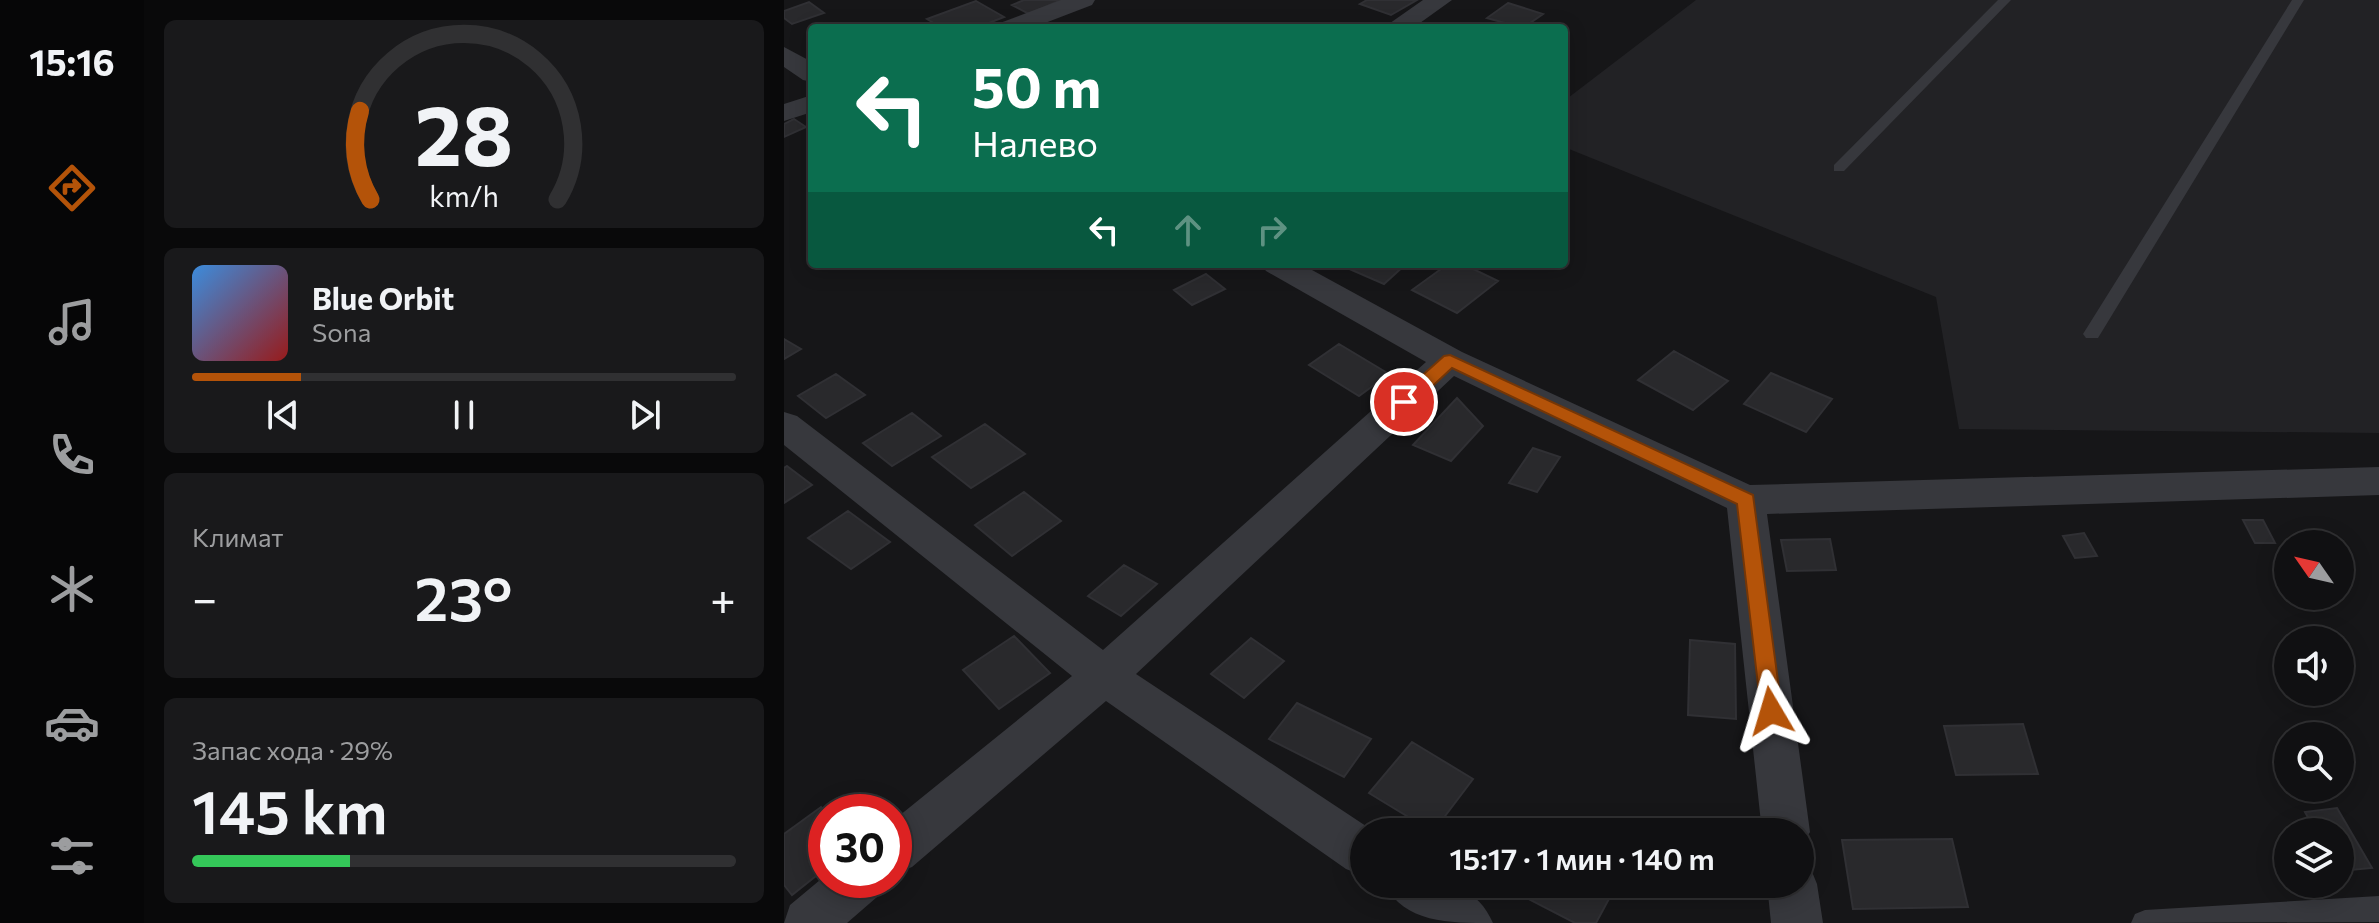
<!DOCTYPE html>
<html lang="ru">
<meta charset="utf-8">
<style>
body{margin:0;font-family:Commissioner,sans-serif;background:#19191b;color:#f1f3f6;height:100vh;display:flex;flex-direction:column;font-size:30px;white-space:nowrap}
*{box-sizing:border-box;margin:0}
p{font-size:26px;color:#9c9d9f}
.icon{flex:none;width:44px;height:44px;fill:none;stroke:currentColor;stroke-width:2;stroke-linecap:round;stroke-linejoin:round}
.map{position:relative;flex:1;overflow:hidden}
.side{display:flex;flex-direction:column;gap:20px;padding:20px;background:#09090a;width:640px}
.side>*{flex:none}
.banner{position:absolute;left:24px;top:24px;width:760px;height:244px;border-radius:8px;box-shadow:0 4px 20px #0003,0 0 0 2px #303032;background:#0b6e4f;color:#fff;overflow:hidden}
.needle{width:52px;rotate:304deg}
.buttons{position:absolute;left:1490px;top:530px;display:grid;gap:16px}
.buttons a{display:grid;place-items:center;width:80px;height:80px;border-radius:50%;background:#101012;box-shadow:0 4px 20px #0003,0 0 0 2px #303032;font-size:40px}
.speed{position:absolute;left:24px;top:794px;display:flex;gap:16px;font-size:40px;font-weight:700;text-align:center}
.speed>*{display:grid;place-content:center;width:104px;height:104px;border-radius:50%;background:#101012;box-shadow:0 4px 20px #0003,0 0 0 2px #303032;line-height:1}
.speed .limit{border:12px solid #d22;background:#fff;color:#111}
.pin{position:absolute;display:grid;place-items:center;width:68px;height:68px;color:#fff;margin:-34px;border:4px solid #fff;border-radius:50%;box-shadow:0 2px 8px #0007}
.me{position:absolute;width:88px;margin:-44px;rotate:353deg;stroke-linejoin:round;filter:drop-shadow(0 0 6px #0008)}
.turn{display:flex;align-items:center;gap:28px;height:168px;padding:0 32px;font-size:36px}
.turn .icon{width:104px;height:104px;stroke-width:2.5}
.turn b{display:block;font-size:56px;line-height:68px}
.lanes{display:flex;align-items:center;height:76px;padding:0 32px;background:#0003;justify-content:center;gap:40px;direction:ltr}
.lanes .off{opacity:.35}
.big{font-size:60px;font-weight:600;line-height:1.1}
.side .card{flex:1;display:flex;flex-direction:column;justify-content:center;gap:12px;min-width:0;padding:0 28px;border-radius:12px;background:#19191b}
.side .dial{align-items:center;gap:0}
.dial svg{height:208px;overflow:visible;fill:none;stroke:#303032;stroke-width:7;stroke-linecap:round;text-anchor:middle}
.dial text{fill:#f1f3f6;stroke:none}
.song{display:flex;align-items:center;gap:24px}
.cover{width:96px;height:96px;border-radius:12px;background:linear-gradient(135deg,hsl(210 70% 55%),hsl(0 70% 35%))}
.played{height:8px;border-radius:4px;background:linear-gradient(90deg,#b45309 20%,#303032 20%)}
.keys{display:flex;justify-content:space-around;direction:ltr}
.heat{display:flex;justify-content:space-between;align-items:center;font-size:44px;direction:ltr}
.charge{height:12px;border-radius:6px;background:linear-gradient(90deg,#34c759 29%,#303032 0)}
.trip{position:absolute;left:566px;top:818px;width:464px;height:80px;border-radius:40px;background:#101012;box-shadow:0 4px 20px #0003,0 0 0 2px #303032;font-weight:600;line-height:80px;text-align:center}
main{display:flex;flex:1;min-height:0}
.menu{display:flex;flex-direction:column;width:144px;justify-content:space-around;align-items:center;background:#060607;color:#9c9d9f}
.menu .icon{width:56px;height:56px}
.menu .current{color:#b45309}
.menu b{font-size:36px;color:#f1f3f6}
.map>svg:first-child{display:block}
.built{fill:#222225}
.building{fill:#29292c;stroke:#303034;stroke-width:2}
.lines{fill:none;stroke-linecap:round;stroke-linejoin:round}
.service{fill:#37383d;fill-rule:evenodd}
.minor{fill:#37383d;fill-rule:evenodd}
.route{fill:#b45309;stroke:#753606;stroke-width:2}
</style>
<main>
<nav class="menu">
<b>15:16</b>
<svg class="icon current" aria-label="directions" viewBox="0 0 24 24"><path d="M12 3l9 9-9 9-9-9zM9 14v-3h6M13 9l2 2-2 2"/></svg>
<svg class="icon" aria-label="music" viewBox="0 0 24 24"><path d="M9 18V5l10-2v13"/><circle cx="6" cy="18" r="3"/><circle cx="16" cy="16" r="3"/></svg>
<svg class="icon" aria-label="phone" viewBox="0 0 24 24"><path d="M5 4h4l2 5-3 2q2 4 5 5l2-3 5 2v4C11 20 4 13 5 4z"/></svg>
<svg class="icon" aria-label="climate" viewBox="0 0 24 24"><path d="M12 3v18M4 7l16 10M4 17L20 7"/></svg>
<svg class="icon" aria-label="car" viewBox="0 0 24 24"><path d="M5 17H2v-5l4-1 3-4h7l3 4 3 1v5h-3M9 17h6M6 11h13"/><circle cx="7" cy="17" r="2"/><circle cx="17" cy="17" r="2"/></svg>
<svg class="icon" aria-label="filters" viewBox="0 0 24 24"><path d="M4 7h16M4 17h16"/><circle cx="9" cy="7" r="2"/><circle cx="15" cy="17" r="2"/></svg>
</nav>
<section class="side">
<div class="card dial"><svg viewBox="0 0 100 80">
<path d="M14 69A42 42 0 1 1 86 69"/>
<path d="M14 69A42 42 0 0 1 10 35" stroke="#b45309"/>
<text x="50" y="56" font-size="32" font-weight="700">28</text>
<text x="50" y="72" font-size="11">km/h</text>
</svg></div>
<div class="card">
<div class="song"><i class="cover"></i><div><b>Blue Orbit</b><p>Sona</p></div></div>
<div class="played"></div>
<div class="keys"><svg class="icon" aria-label="previous" viewBox="0 0 24 24"><path d="M18 5L8 12l10 7zM5 5v14"/></svg><svg class="icon" aria-label="pause" viewBox="0 0 24 24"><path d="M8 5v14M16 5v14"/></svg><svg class="icon" aria-label="next" viewBox="0 0 24 24"><path d="M6 5l10 7-10 7zM19 5v14"/></svg></div>
</div>
<div class="card"><p>Климат</p>
<div class="heat"><a>−</a><b class="big">23°</b><a>+</a></div>
</div>
<div class="card"><p>Запас хода · 29%</p><b class="big">145 km</b><div class="charge"></div></div>
</section>
<div class="map">
<svg width="1595" height="923" viewBox="0 0 1595 923">
<rect width="100%" height="100%" fill="#161618"/>
<path class="built" d="M912 0H1595V433L1175 429 1152 297 780 147V101Z"/>
<path class="building" d="M240 0H277L245 14 228 5Z
M583 0H633L607 15 576 4Z
M192 1 220 17 192 28H158L143 19Z
M25 2 40 13 8 24 0 18V11Z
M724 3 759 14 739 28 703 18Z
M10 119 22 127 0 137V124Z
M554 264H622L600 284Z
M664 264H679L714 281 673 313 628 290Z
M422 274 441 289 408 305 390 290Z
M0 339 17 349 0 359Z
M555 344 605 374 575 396 525 365Z
M890 351 944 381 909 410 854 380Z
M987 373 1048 399 1022 432 960 404Z
M52 374 81 395 42 418 14 396Z
M673 398 699 426 667 461 629 445Z
M128 413 157 436 108 466 79 443Z
M201 424 241 454 187 488 148 457Z
M749 448 776 457 753 492 725 483Z
M3 466 28 485 0 503V468Z
M240 492 277 521 228 556 191 525Z
M64 511 106 542 67 569 24 538Z
M1459 520H1479L1491 543H1471Z
M1300 533 1313 556 1291 558 1279 536Z
M1046 539 1052 570 1003 571 997 540Z
M340 565 373 584 337 616 304 596Z
M230 636 266 673 215 709 179 670Z
M467 638 500 661 460 698 427 674Z
M906 640 951 644 952 719 904 715Z
M513 703 587 739 560 777 485 739Z
M1239 724 1254 774 1172 775 1160 726Z
M628 742 689 779 649 832 585 793Z
M37 807 42 813V868L8 895 0 885V834Z
M1553 808 1588 868 1556 871V832H1532L1521 812Z
M1168 839 1184 907 1069 909 1058 840Z
M743 884H833L812 923H791L737 895Z"/>
<g class="lines">
<path class="service" d="M1214 0H1227L1060 171H1050V165Z
M1508 0H1520L1314 338H1302L1299 334Z
M1595 896V922L1347 923 1351 914 1361 910Z"/>
<path class="minor" d="M277 0H311L308 5 248 28H212L216 23Z
M639 0H668L629 28H599Z
M0 47 28 62V82L19 80 0 67Z
M28 95V112L0 121V104Z
M477 264H517L678 352 966 485 1595 467V495L983 514 1026 832 1016 849V832H978L943 508 670 376 352 674 591 832H580V876L562 869 322 701 128 867 110 874V820L288 676 0 445V412L13 416 319 650 642 362 482 271Z
M1016 863 1026 867 1033 884 1039 923H987L983 884H1016Z
M42 875V880H100L93 897 63 923H0L6 905Z
M600 884C644 884 688 874 709 923 664 923 621 923 600 884Z"/>
</g>
<path class="route" d="M666 355 969 495 998 711 995 718 987 721 980 718 977 711 953 504 668 368 626 407H613L611 402 613 398 660 356Z"/>
</svg>
<div class="buttons">
<a><svg class="needle" viewBox="-14 -14 28 28"><path d="M0-13l5 13h-10z" fill="#e53935"/><path d="M0 13l5-13h-10z" fill="#9c9d9f"/></svg></a>
<a><svg class="icon" aria-label="sound" viewBox="0 0 24 24"><path d="M4 9h4l5-4v14l-5-4H4zM17 9q2 3 0 6"/></svg></a>
<a><svg class="icon" aria-label="search" viewBox="0 0 24 24"><circle cx="10" cy="10" r="6"/><path d="M15 15l6 6"/></svg></a>
<a><svg class="icon" aria-label="layers" viewBox="0 0 24 24"><path d="M12 4l9 5-9 5-9-5zM3 14l9 5 9-5"/></svg></a>
</div>
<div class="speed"><div class="limit">30</div></div>
<div class="pin" style="left:620px;top:402px;background:#d93025"><svg class="icon" aria-label="arrive" viewBox="0 0 24 24"><path d="M6 21V4h12l-3 4 3 4H6"/></svg></div>
<svg class="me" style="left:987px;top:711px" viewBox="-20 -20 40 40"><path d="M0-17L14 15 0 8-14 15z" fill="#b45309" stroke="#fff" stroke-width="4"/></svg>
<div class="trip">15:17 · 1 мин · 140 m</div>
<div class="banner">
<div class="turn"><svg class="icon" aria-label="left" viewBox="0 0 24 24"><path d="M17 20v-9H6M10 6l-5 5 5 5"/></svg><div><b>50 m</b>Налево</div></div>
<div class="lanes"><svg class="icon" aria-label="left" viewBox="0 0 24 24"><path d="M17 20v-9H6M10 6l-5 5 5 5"/></svg><svg class="icon off" aria-label="ahead" viewBox="0 0 24 24"><path d="M12 20V5M6 11l6-6 6 6"/></svg><svg class="icon off" aria-label="right" viewBox="0 0 24 24"><path d="M7 20v-9h11M14 6l5 5-5 5"/></svg></div>
</div>
</div>
</main>
